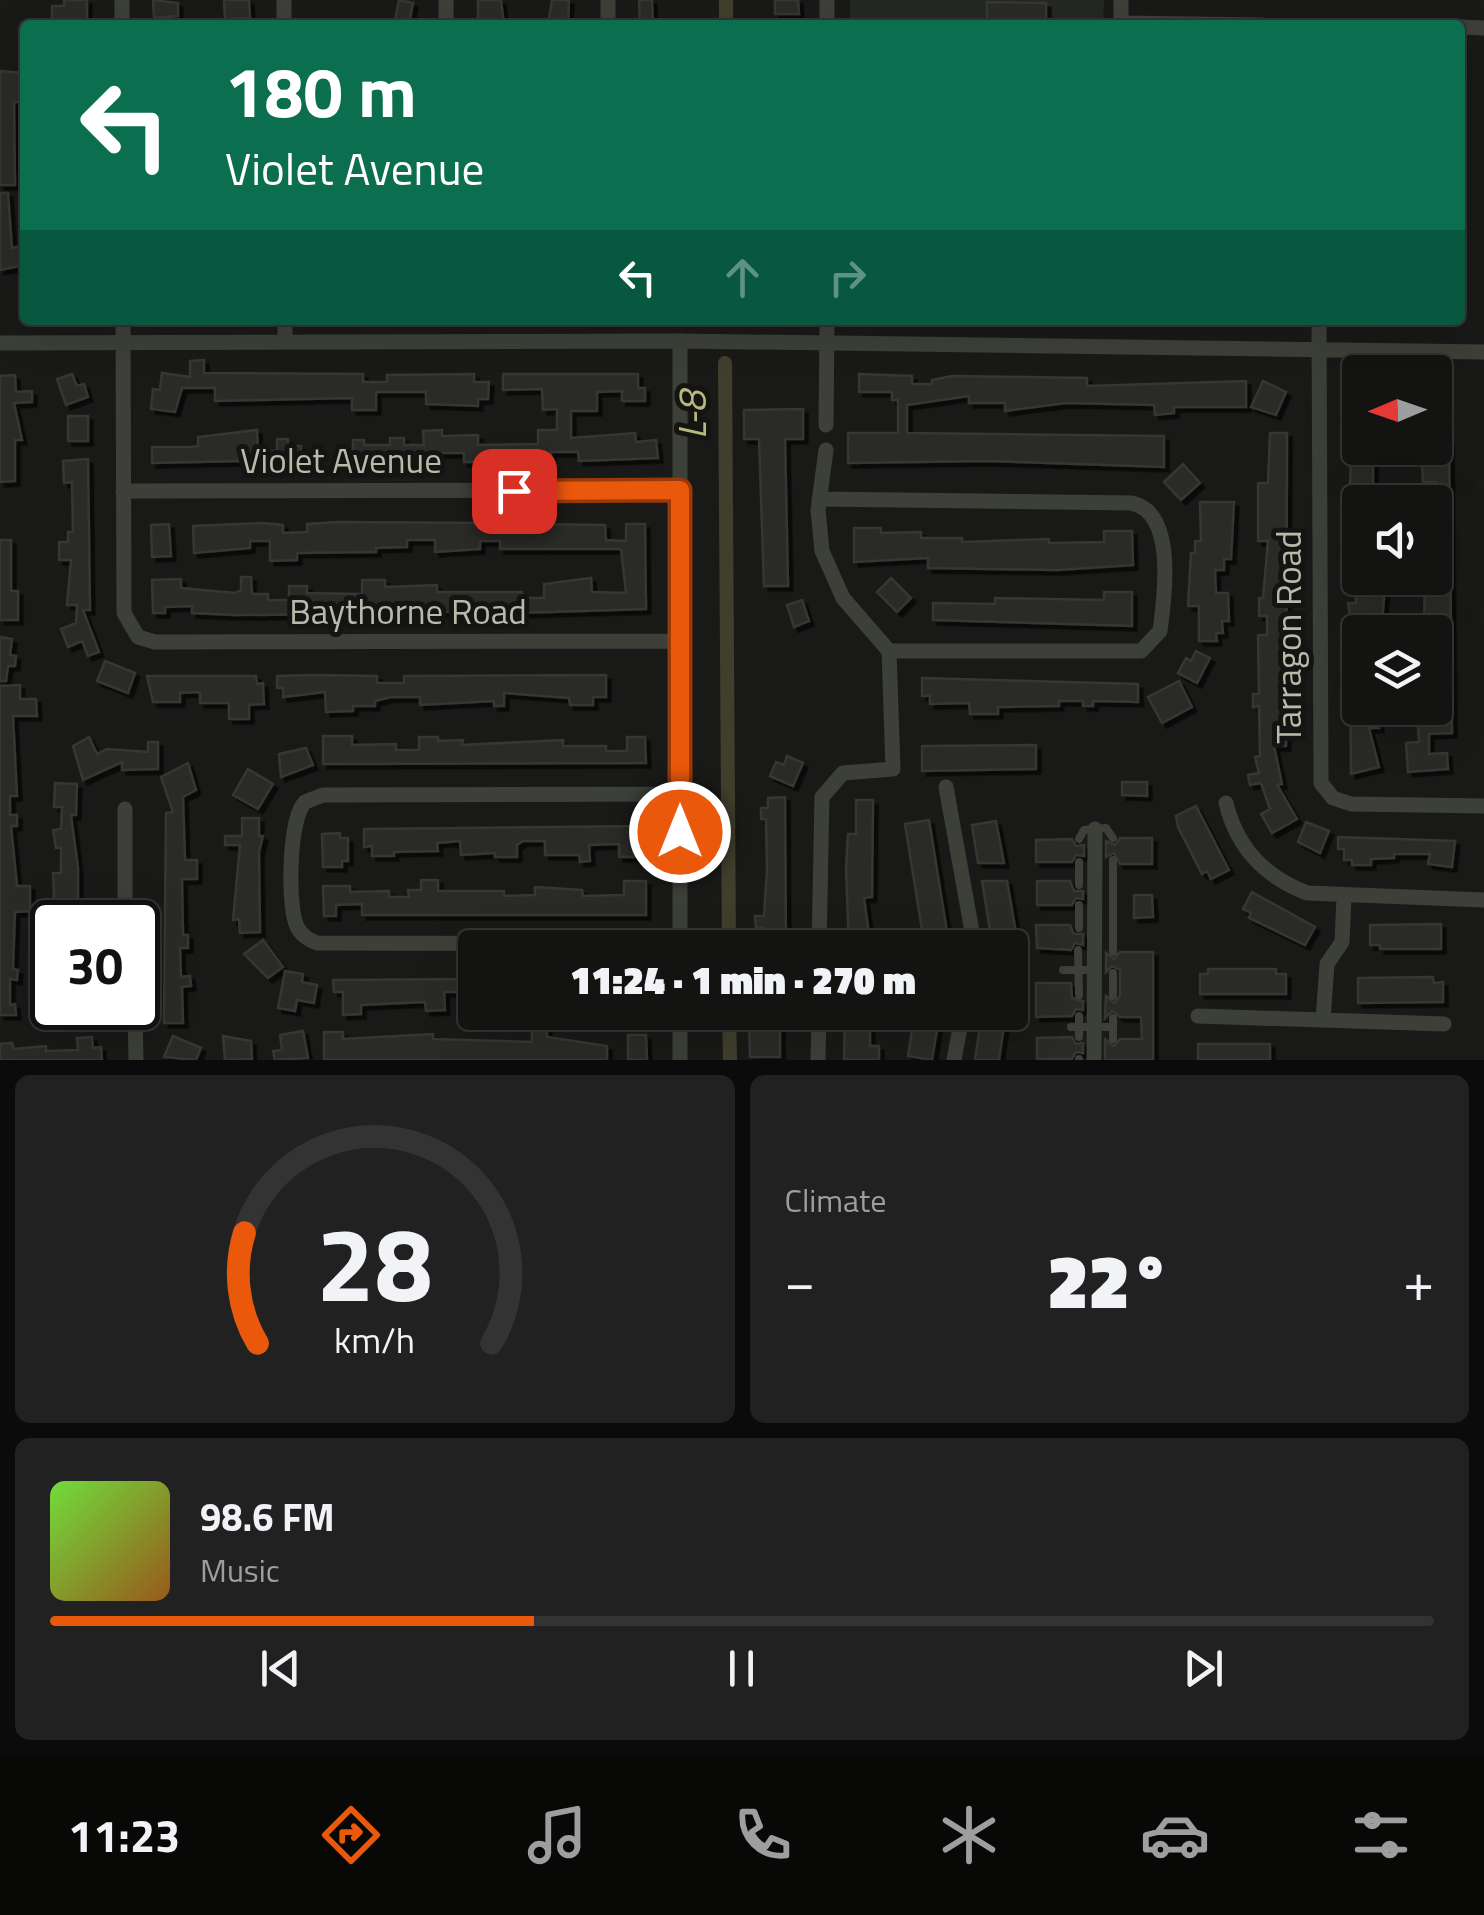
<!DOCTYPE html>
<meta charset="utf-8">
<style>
body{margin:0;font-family:"Titillium Web",sans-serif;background:#202120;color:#f1f3f6;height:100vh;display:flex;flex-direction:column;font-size:38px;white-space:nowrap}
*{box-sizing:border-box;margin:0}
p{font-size:32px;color:#9d9e9f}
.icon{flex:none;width:55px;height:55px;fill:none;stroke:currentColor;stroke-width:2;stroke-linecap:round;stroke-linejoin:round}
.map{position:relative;height:1060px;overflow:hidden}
.drawer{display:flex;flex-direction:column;gap:15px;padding:15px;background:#0a0b0a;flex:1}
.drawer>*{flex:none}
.guide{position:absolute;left:20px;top:20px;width:1445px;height:305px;border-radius:10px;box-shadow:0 10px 40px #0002,0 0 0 2px #323332;background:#0b6e4f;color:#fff;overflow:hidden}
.needle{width:65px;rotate:268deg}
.tools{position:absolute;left:1342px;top:355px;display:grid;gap:20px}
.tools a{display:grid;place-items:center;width:110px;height:110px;border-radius:10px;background:#131412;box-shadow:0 10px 40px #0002,0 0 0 2px #323332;font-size:50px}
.speed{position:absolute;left:30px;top:900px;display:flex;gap:20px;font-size:50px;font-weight:700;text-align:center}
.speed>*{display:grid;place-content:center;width:130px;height:130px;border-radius:50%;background:#131412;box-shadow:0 10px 40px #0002,0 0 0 2px #323332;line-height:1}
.speed .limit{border:5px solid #111;border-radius:15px;background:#fff;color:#111}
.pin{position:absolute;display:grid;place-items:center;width:85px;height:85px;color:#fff;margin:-42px;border-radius:20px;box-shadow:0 5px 15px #0006}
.me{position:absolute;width:110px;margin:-55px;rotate:0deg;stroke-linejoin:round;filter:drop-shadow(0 0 8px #0008)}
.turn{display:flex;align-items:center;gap:35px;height:210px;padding:0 40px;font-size:45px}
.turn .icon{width:130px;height:130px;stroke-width:2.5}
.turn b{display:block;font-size:70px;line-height:85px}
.lanes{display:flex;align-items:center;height:95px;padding:0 40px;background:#0003;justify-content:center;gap:50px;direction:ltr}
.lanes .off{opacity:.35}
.big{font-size:75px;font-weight:800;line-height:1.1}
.drawer .card{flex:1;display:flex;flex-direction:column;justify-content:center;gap:15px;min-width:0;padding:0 35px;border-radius:15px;background:#202120}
.drawer .dial{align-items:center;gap:0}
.dial svg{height:260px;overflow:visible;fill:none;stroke:#323332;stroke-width:7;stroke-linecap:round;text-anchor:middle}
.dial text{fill:#f1f3f6;stroke:none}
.song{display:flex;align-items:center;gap:30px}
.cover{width:120px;height:120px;border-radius:15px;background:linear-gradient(135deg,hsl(100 70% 55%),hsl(30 70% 35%))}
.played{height:10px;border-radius:5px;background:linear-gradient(90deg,#ea580c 35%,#323332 35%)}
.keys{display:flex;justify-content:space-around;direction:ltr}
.heat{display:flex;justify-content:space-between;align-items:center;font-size:55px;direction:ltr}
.drawer .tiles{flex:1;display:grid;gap:15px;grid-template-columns:1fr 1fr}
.card:last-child{grid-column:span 2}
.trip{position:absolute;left:458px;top:930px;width:570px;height:100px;border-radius:10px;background:#131412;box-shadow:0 10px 40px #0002,0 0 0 2px #323332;font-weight:800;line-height:100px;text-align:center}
.tabs{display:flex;height:160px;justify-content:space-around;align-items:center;background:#080807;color:#9d9e9f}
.tabs .icon{width:70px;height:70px}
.tabs .on{color:#ea580c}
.tabs b{font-size:45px;color:#f1f3f6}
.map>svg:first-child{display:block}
.built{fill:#252724}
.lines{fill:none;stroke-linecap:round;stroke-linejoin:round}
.canal{stroke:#403f2d;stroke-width:14}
.building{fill:#292b28;stroke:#343732;stroke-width:2.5;filter:url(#shadow)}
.service{stroke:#3d4039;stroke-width:8}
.minor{stroke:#3d4039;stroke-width:15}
.route-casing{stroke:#983908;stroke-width:25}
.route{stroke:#ea580c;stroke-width:18}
.labels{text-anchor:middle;stroke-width:10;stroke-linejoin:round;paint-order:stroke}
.street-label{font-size:35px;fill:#b7bba9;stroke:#141513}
.water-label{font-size:38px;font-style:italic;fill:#b8b87e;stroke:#141513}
</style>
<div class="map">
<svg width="1484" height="1060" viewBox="0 0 1484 1060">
<defs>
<filter id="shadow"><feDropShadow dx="4.5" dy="4.5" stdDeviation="0" flood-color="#0009"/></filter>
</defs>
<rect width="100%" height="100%" fill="#191a18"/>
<path class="built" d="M850 0H1104L1103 25H850Z"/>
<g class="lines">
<path class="canal" d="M726 25V0
M725 363 729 948
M729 1012 730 1060"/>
</g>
<path class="building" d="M64 0H87V23L52 24V6H64Z
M153 0 178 3V16L154 18Z
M224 0H249L250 18 225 19Z
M399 0 413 3 409 25H394Z
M478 0H501L504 25H478Z
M552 0H569L568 25H548Z
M639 0H652L653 25H640Z
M775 0H798L799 14H775Z
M987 2 1046 3V25H987Z
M0 71 22 73 19 102H14L15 185H0Z
M0 193H8L12 248 22 246 25 261V265L0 270Z
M204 360V373L363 374V382H387V375L474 374V382H489L488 399H478V406L426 404V392H376V410H352V398L215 401V388H182L175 412 151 409 153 389 160 390 162 373 190 377V361Z
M72 374 77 386 84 384 88 397 66 405 57 379Z
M503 374H638V388H645V401H622V391L597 392V411H571V438L635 433 636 442 656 440 658 458 579 461 578 452H551V462H464V453H437V461L345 463V451H353V440H364V445H390V438H404V445H424L423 431 442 430V436L478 435V445L538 444V430H557V409L543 410 542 389 503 390Z
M859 374 912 376V384H932V380L952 376 1087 378V386L1246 381V407H1174V413L1155 415 1154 405 1066 403 1005 411V403H969V396L907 405V433L1164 436V467L986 461 848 463V433H898V400H892V392H859Z
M15 375 16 392 32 391V402L14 403 22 440H15V481L0 482V376Z
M1263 381 1286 392 1276 415 1251 407Z
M803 409V439H785L788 586H764L759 439H744V410Z
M68 416H88V441H68Z
M257 430 258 453 244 454V461L152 463V447H191L198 446V437Z
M1270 433H1287L1286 746H1274L1282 784 1277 785 1297 819 1272 833 1261 814 1270 809 1261 783 1250 785 1248 775 1259 773 1255 757 1260 756 1259 706 1253 707V694H1259L1258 635H1267V616H1259V598H1263L1268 541H1258V483H1268Z
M277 439H288V446H301V463H269V451H277Z
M1435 440H1449L1452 733 1429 734V754L1447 753 1448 769 1408 772 1406 743 1419 742 1417 708H1435L1438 641 1435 632H1424V622L1425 581H1435L1436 482H1423L1421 448H1435Z
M1351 448H1373V502H1360V573L1348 574Z
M88 459 90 610H83L99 652 88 656 82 641 68 647 61 629 76 623 77 605H67L71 560H59V542H68V532H73L72 482 64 483 63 461Z
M1183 464 1200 483 1181 500 1164 482Z
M1200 502H1234L1231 559H1224V570H1215L1216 593H1228L1229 621H1222L1223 633H1216L1217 641H1199V606H1188L1191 553H1195V541H1201Z
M339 522 493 523 513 525V532H536L535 524 605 525 606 540 626 541V524H645L646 609 489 614 353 607V614L235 615 192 613V606L165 607V613H153L152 580 181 579V588L235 593 241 590V577H251L252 594H268V600H289V586H307V593L362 594V580H385V587L437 585V592H522V598H544V584L591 578 592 592 626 593 621 549H500V541H480V549L435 552V540H407V547L376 548V552L297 553V560L270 561V541H250V548L194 553 193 526 263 523 283 525V533L307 532V524Z
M169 524 171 556 152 557 151 525Z
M854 528H881V533L921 532V538H962V542L1049 539V543L1104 542V531H1132L1133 565 1058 570 928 568V558L854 562Z
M0 540H11V591H18V620H0Z
M891 578 911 598 897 612 877 592Z
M1355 588H1385L1381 632H1353L1348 603H1356Z
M1104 592H1132V626L933 620V603L995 604V598L1104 600Z
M802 600 809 621 794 627 787 605Z
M0 637 12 639 10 655 16 656 15 666H8L6 681H0Z
M1196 651 1210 658 1197 683 1178 673 1186 658 1191 661Z
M105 661 135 673 128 693 97 681Z
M1350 661H1360V708H1378L1379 728H1369L1379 767 1351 774Z
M314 675 377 676V683H404V676L606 675V697H593V705H570L569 698 504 693V706H494V701L420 705V697H391L375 701V706H353V711L326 712 325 692 283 697V688H277V676Z
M147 676H256L257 684 263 683 264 704 249 705V719H229V703H200V692L180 693V702H153Z
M922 678 1138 684V702L1093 701V706H1083V701H1059V706L998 707V714H970L969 703 930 704V696H922Z
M1179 681 1192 707 1162 723 1148 697Z
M20 685V699H36L37 716H13L17 796H10V815H17V826H11L17 886H30V911L15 912 13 969 18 970 17 980 10 979V1005L15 1004 16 1015H0V686Z
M323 736H352V745L396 744V750H419V737H438V741L463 740 462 745 563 740V746H606V751H627V737H645L646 763 323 764Z
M89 737 97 754 107 749 148 752V742H158V769L122 770V762L83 780 73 746Z
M1036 745V769L922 771V746Z
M306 748 313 765 281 777 279 754Z
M787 756 803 763 793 786 770 776 776 762 784 765Z
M188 763 196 790 183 797 185 860H197V879H182L183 935H188V948H180L181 977 190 976 191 986 182 987 183 1023H164L166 813 173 812 161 777Z
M248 769 273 784 258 809 233 795Z
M1122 782H1147V796L1122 795Z
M55 783 77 784 76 815H71L78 868V922H55L53 873H61V848H56L53 830 61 829 62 807H54Z
M785 797 786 948H769V936H763V928H756L755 916H764L767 869 766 819H761V808H768V798Z
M856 800H873L872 897 864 898 871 948H849L846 869 848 834H856Z
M1196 806 1229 870 1211 879 1207 871 1202 874 1178 827 1176 816Z
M242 818H259V836H263L259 852 260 932 240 933 239 919 233 920 240 845H225V836H242Z
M929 820 947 932 923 936 905 824Z
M996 821 1004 863H978L972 825Z
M1306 822 1329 831 1320 853 1298 842Z
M645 826 646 857H619V844L589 845 590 861 580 862 579 855H545V841H523L517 845V857H495V853L461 855 460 841 437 843 438 851 394 852V856H372V846L364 847V829Z
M340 833V838H348V861H342V867H323L322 834Z
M1338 837 1455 841 1452 867 1428 864 1430 854H1394V858L1371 859V865H1352V860H1344V849H1338Z
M1120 838H1152V864H1120L1114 853 1106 857V841L1115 845Z
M1072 839 1076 846 1084 845V856L1076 855 1072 862H1036V840Z
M421 880H438V891H504V896L535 895V887L582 890 583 896 624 895V881H646V915H362V904L336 905V916H324L323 886H350V892L389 891V897H409L408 890H421Z
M982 881H1007L1016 933 991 937Z
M1037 881H1070L1074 891H1083V899L1076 898 1072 905H1037Z
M1252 892 1315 927 1305 945 1249 918 1251 913 1243 909Z
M1134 895H1152L1153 917 1134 918Z
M1441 924V949H1380V945H1370V925Z
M1036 925H1070L1074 934H1083V945L1075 943 1071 950 1037 948Z
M263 940 283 967 268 978 244 954Z
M1120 952H1153V1060H1105V1039L1114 1046 1120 1039H1142L1141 1017H1120L1112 1011 1105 1018 1106 996 1114 1003 1120 996V970L1112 966 1106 972V953L1114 959Z
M1208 969H1276V974H1286V994H1200V974H1208Z
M285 971 303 974 302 982 317 985 314 1003 297 1000 295 1011 278 1008Z
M1433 977 1434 983 1443 982V1002L1358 1003V978Z
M475 979V1007H465V992H444L445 1010 426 1011 425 1002 404 1003 361 1005V1014L343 1015V992H334L333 980Z
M1036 983H1071L1072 998 1083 1001V1010L1076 1009 1072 1016 1036 1017Z
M845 1012H870V1046H879V1060H844Z
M915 1012H940L932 1060 908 1056Z
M982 1012H1006L999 1060H975Z
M780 1022V1057H750L749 1023Z
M532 1028H547V1037L607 1046V1060H324V1032H343V1039L433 1034V1039L532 1042Z
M303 1031 308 1058 275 1060 273 1051 282 1050 280 1035Z
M628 1035H646L647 1060H628Z
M173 1036 201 1048 196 1060 164 1057Z
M223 1036 251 1041 252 1059 225 1060Z
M92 1037 93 1048 101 1047 102 1060H0V1044L12 1043 14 1049 46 1046V1051L78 1050 77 1038Z
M1072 1037 1076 1044 1083 1043V1053L1076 1052 1072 1059H1037V1038Z
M1198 1044H1270V1060H1198Z"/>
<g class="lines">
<path class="service" d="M1079 839 1084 830 1106 828 1113 838
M1113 860V952
M1079 862V885
M1079 928V905
M1078 950 1079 995
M1063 970H1094
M1113 973V996
M1079 1016V1037
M1113 1018V1039
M1071 1027H1113
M1079 1059V1060"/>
<path class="minor" d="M122 0V25
M284 0V25
M446 0V25
M608 0V25
M827 0V25
M1121 0V25
M1121 23 1262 25
M1460 27 1484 28
M123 320 124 613 138 637 155 642 680 641
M285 320V341
M1319 320 1321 783 1333 798 1351 804 1484 806
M680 341V948
M0 343 680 341 1484 352
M826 425 827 320
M123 491 680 490
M819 499 1131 503C1176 511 1165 595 1160 631L1141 651H889
M946 787 975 948
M680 794 323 795 305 802C289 819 288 897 295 921 298 933 306 939 317 943L680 944
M1226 803C1237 848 1264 876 1307 893L1484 900
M125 809V922
M819 948 822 797 843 773 893 769 889 651 843 598 822 551 818 510 826 450
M135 1008 136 1060
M1198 1016 1444 1024
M1323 1020 1327 964 1342 942 1344 898
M680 1060V1012
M818 1060 819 1012
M954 1060 963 1012
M1094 1060 1095 829"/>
</g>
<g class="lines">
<g class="route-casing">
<path id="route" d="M514 491 680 490V832"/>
</g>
<use href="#route" class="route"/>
</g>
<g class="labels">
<g class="street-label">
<text x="341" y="473">Violet Avenue</text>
<text x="408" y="624">Baythorne Road</text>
<text transform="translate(1289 637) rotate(-90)" y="12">Tarragon Road</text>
</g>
<g class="water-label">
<text transform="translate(693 415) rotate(-90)" y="13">L-8</text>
</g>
</g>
</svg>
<div class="tools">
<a><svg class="needle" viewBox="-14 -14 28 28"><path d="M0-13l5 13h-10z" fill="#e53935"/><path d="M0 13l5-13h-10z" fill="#9d9e9f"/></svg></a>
<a><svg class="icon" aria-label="sound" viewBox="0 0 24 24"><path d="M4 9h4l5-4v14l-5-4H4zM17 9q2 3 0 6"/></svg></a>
<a><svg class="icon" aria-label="layers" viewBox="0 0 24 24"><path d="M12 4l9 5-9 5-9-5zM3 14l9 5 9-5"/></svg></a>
</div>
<div class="speed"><div class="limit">30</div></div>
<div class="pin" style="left:514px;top:491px;background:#d93025"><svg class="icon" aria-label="arrive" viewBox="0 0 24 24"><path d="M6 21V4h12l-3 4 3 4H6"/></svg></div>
<svg class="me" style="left:680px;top:832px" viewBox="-20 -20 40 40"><circle r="17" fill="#ea580c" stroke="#fff" stroke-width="3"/><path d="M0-11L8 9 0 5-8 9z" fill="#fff"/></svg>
<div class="trip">11:24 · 1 min · 270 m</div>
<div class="guide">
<div class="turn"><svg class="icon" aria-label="left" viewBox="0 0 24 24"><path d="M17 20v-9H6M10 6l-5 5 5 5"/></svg><div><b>180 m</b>Violet Avenue</div></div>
<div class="lanes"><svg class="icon" aria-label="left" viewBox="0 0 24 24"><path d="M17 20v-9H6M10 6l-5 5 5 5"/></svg><svg class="icon off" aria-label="ahead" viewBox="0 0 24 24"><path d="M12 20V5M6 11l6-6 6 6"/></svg><svg class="icon off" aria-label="right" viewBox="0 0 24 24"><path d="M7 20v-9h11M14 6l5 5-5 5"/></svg></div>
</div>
</div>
<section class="drawer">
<div class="tiles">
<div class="card dial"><svg viewBox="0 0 100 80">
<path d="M14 69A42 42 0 1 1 86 69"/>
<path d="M14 69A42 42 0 0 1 10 35" stroke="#ea580c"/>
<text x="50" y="56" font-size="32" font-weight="700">28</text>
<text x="50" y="72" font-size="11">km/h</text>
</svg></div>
<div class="card"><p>Climate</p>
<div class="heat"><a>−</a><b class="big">22°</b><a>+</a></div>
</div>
<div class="card">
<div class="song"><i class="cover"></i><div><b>98.6 FM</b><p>Music</p></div></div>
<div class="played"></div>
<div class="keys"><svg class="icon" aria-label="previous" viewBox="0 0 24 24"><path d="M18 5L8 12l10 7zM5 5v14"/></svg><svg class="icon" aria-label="pause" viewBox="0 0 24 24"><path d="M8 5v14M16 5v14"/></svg><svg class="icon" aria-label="next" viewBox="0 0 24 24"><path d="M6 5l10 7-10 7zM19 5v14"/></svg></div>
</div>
</div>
</section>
<nav class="tabs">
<b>11:23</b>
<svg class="icon on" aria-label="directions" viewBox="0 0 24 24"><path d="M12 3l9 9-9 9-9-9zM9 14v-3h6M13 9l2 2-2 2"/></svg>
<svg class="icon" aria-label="music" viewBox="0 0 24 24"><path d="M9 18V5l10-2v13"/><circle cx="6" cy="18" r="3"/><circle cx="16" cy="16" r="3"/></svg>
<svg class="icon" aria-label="phone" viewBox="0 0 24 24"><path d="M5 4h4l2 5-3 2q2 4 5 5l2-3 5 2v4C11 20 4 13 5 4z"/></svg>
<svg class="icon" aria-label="climate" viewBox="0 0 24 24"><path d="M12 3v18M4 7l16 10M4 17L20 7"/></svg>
<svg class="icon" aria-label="car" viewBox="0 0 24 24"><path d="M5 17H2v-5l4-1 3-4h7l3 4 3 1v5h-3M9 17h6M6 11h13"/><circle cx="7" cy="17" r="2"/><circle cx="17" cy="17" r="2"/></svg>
<svg class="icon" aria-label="filters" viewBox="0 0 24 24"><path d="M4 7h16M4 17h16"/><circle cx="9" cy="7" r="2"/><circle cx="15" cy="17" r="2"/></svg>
</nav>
